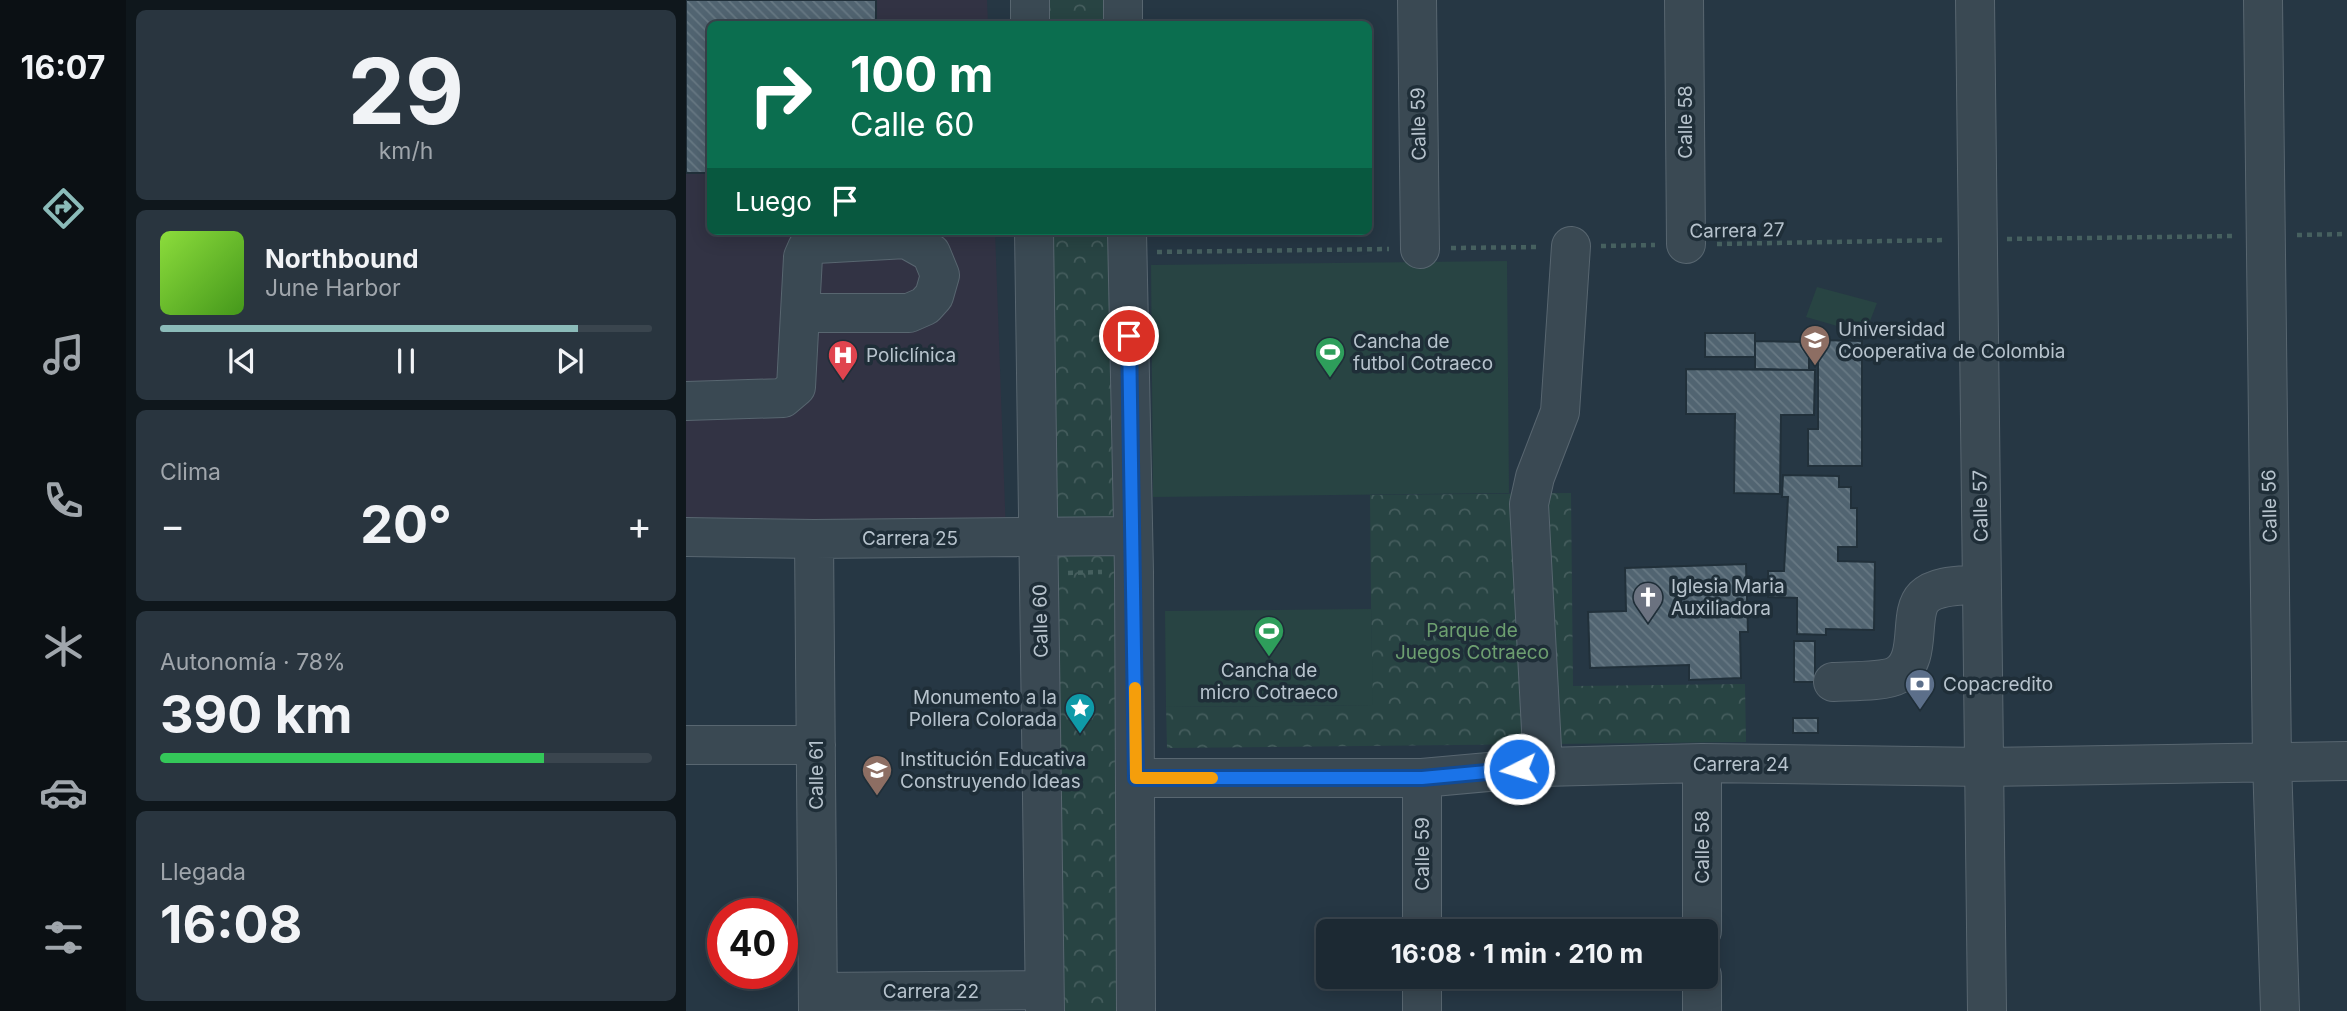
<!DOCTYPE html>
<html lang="es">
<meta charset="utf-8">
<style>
body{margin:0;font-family:Inter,sans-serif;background:#29353f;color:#f1f3f6;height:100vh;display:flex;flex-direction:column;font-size:26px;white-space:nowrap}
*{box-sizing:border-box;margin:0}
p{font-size:23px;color:#a0a6ac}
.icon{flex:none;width:38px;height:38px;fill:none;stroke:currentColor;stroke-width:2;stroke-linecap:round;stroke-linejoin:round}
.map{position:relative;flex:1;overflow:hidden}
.drawer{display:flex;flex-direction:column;gap:10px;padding:10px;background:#0f171c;width:560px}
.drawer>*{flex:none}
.banner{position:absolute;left:21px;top:21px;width:665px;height:214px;border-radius:10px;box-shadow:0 4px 18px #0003,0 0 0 2px #3a454e;background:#0b6e4f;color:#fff;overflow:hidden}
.speed{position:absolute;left:21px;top:898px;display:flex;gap:14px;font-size:35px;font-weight:700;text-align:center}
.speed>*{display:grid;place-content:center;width:91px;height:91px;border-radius:50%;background:#1c2933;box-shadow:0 4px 18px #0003,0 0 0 2px #3a454e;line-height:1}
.speed .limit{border:10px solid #d22;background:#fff;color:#111}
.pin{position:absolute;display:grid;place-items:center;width:60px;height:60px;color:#fff;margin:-30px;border:4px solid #fff;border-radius:50%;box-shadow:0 2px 7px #0007}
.me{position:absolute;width:77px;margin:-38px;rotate:265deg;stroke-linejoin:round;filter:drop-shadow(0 0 5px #0008)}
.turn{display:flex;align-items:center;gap:24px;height:147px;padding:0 28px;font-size:32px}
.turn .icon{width:91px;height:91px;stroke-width:2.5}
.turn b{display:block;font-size:49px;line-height:60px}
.then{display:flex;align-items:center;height:66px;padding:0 28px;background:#0003;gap:14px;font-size:26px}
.big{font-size:52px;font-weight:700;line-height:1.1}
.drawer .card{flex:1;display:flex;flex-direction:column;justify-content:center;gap:10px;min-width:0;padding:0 24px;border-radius:10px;background:#29353f}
.drawer .dial{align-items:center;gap:0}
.dial b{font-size:91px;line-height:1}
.song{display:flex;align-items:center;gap:21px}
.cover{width:84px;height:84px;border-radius:10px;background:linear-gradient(135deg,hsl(90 70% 55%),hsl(100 70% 35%))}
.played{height:7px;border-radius:4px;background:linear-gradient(90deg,#8bbbb9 85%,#3a454e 85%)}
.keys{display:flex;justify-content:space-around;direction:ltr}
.heat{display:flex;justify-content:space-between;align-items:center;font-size:38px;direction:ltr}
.charge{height:10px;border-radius:5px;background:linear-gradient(90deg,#34c759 78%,#3a454e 0)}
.trip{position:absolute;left:630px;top:919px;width:402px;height:70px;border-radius:10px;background:#1c2933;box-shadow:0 4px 18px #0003,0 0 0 2px #3a454e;font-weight:700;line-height:70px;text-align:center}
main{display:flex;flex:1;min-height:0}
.menu{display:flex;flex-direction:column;width:126px;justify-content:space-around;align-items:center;background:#0b1014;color:#a0a6ac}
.menu .icon{width:49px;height:49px}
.menu .on{color:#8bbbb9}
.menu b{font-size:32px;color:#f1f3f6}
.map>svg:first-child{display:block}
.medical{fill:#323344}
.forest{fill:url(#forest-crowns)}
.pitch{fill:#284443}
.building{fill:url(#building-back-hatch);stroke:#21303a;stroke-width:2}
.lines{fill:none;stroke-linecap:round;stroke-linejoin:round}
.minor-casing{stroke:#586670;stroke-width:40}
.path{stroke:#46605f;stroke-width:4.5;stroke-dasharray:5 5;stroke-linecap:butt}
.minor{stroke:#3a4953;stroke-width:38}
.route-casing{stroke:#114b97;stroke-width:18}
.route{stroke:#1a73e8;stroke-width:12}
.slow{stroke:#f59e0b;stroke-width:12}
.labels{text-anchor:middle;stroke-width:7;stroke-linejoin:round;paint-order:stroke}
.street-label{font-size:19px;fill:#b7c3cd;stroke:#1f2e38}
.poi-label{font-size:19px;fill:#b7c3cd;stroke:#1f2e38;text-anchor:start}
.park-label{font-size:19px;fill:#6d9f70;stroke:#1f2e38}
</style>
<main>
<nav class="menu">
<b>16:07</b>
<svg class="icon on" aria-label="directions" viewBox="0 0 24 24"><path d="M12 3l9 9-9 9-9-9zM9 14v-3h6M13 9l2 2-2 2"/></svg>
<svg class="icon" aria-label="music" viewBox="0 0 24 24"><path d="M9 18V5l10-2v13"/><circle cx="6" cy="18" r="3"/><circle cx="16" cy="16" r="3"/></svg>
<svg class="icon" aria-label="phone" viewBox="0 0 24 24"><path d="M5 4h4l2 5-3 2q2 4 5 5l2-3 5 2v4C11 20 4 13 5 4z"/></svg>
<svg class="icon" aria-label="climate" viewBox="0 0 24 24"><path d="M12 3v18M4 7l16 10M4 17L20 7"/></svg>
<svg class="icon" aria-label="car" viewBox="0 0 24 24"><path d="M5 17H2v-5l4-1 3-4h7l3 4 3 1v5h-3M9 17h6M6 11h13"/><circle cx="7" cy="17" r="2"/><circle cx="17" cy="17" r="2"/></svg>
<svg class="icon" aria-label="filters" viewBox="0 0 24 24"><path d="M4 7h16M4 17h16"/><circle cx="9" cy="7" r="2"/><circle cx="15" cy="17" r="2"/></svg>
</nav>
<section class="drawer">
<div class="card dial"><b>29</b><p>km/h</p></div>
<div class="card">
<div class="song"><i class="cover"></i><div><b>Northbound</b><p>June Harbor</p></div></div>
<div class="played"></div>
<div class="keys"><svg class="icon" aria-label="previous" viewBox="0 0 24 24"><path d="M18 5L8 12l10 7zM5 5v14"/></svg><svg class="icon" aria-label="pause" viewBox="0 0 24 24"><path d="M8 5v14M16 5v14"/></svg><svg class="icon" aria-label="next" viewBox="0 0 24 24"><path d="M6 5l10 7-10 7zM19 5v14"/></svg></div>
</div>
<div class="card"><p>Clima</p>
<div class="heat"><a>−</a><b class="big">20°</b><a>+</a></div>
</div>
<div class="card"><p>Autonomía · 78%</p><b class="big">390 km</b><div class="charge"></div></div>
<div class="card"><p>Llegada</p><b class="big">16:08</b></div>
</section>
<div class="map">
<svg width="1661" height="1011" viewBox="0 0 1661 1011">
<defs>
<pattern id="forest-crowns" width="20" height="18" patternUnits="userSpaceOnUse" patternTransform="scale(1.75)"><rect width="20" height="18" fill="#284443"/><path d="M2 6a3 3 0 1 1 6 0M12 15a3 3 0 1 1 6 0" fill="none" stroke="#455d5d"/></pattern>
<pattern id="building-back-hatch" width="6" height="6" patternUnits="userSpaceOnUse" patternTransform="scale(1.75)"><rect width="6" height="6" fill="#516471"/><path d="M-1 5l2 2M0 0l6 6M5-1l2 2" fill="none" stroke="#687984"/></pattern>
</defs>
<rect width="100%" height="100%" fill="#263744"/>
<path class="medical" d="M0 0H301L302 24H24V231H309L320 534 0 533Z"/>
<path class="forest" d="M353 0H421V24H354Z
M356 231H424L434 1011H368Z
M885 493 887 686 1059 684 1060 742 481 748 480 707 686 705 684 495Z"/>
<path class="pitch" d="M821 261 823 493 467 497 465 265Z
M1131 287 1191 303 1179 334 1120 317Z
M685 609 687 705 480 707 479 611Z"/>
<path class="building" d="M0 0H190V24H24V173H0Z
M1019 333H1069V357H1019Z
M1132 340 1176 341V466H1122V429H1132Z
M1069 341 1123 342V370L1069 369Z
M1000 369 1129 370 1128 415H1095L1094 494 1048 493 1049 414H1000Z
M1097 475 1153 476V487H1165V508H1171V547H1152V561L1189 562 1188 630 1140 629V635L1111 634V598L1082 597V571H1098L1102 497H1096Z
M1060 564 1062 632H1054L1055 678 1003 680V665L904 668 902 612 940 611 939 568Z
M1108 641H1129V682H1108Z
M1107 718H1132V733H1107Z"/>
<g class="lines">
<g class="minor-casing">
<path id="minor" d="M344 0V24
M437 0V24
M731 0 734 249
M998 0 1000 244
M1289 0 1301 1011
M1577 0 1586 761 1594 1011
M348 231 359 1011
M441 231 448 572 450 1011
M0 401 97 398 110 387 117 257 121 248 130 244 220 239 245 253 254 275 248 296 239 306 223 313H114
M0 537 128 539 447 536
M128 539 132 1011
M1147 682C1162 681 1199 682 1211 675 1238 659 1221 614 1238 597 1251 584 1278 586 1295 584
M0 745H130
M1016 763V931
M857 767 843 504 849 477 874 412 885 246
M450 778H736L857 767 1016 763 1298 767 1661 761
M736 931V778
M1016 976V1011
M132 992 358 990
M736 1011V976"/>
</g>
<path class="path" d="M1611 235 1661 234
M1321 239 1550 236
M1031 244 1260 240
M915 246 969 245
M765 248 854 247
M471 252 703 249
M382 573 416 572"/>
<use href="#minor" class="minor"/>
</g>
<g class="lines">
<g class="route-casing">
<path id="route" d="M443 336 450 778H736L833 769"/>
</g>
<use href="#route" class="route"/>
<path class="slow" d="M449 688 450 778H526"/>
</g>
<defs>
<g id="university-pin" transform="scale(1.575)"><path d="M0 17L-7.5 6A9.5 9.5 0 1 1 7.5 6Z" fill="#8d6e63" stroke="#1f2e38"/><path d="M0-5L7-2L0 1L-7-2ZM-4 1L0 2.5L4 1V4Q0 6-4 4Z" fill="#fff"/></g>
<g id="stadium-pin" transform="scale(1.575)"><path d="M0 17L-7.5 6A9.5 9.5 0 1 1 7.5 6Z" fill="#2e9e5b" stroke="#1f2e38"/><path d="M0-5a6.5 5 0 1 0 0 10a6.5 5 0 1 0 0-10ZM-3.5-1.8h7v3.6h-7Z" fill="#fff"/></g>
<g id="hospital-pin" transform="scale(1.575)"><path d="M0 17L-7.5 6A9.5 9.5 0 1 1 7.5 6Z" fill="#e0444e" stroke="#1f2e38"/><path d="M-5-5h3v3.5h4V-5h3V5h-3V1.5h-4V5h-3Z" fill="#fff"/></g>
<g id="church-pin" transform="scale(1.575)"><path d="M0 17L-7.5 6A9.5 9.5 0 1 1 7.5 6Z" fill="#6b7280" stroke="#1f2e38"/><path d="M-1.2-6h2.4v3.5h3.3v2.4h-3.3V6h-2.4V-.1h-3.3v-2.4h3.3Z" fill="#fff"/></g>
<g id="bank-pin" transform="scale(1.575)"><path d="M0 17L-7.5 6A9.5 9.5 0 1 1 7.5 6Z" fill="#5c6f8a" stroke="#1f2e38"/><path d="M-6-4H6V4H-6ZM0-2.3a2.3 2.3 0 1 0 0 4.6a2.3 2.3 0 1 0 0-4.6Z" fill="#fff"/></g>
<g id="sight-pin" transform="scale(1.575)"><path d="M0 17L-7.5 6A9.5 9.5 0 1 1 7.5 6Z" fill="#0f9aa8" stroke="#1f2e38"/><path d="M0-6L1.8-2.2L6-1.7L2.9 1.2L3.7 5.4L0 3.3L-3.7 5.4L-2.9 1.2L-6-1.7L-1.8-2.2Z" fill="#fff"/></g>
<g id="school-pin" transform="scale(1.575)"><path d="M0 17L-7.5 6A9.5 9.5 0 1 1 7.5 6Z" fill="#8d6e63" stroke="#1f2e38"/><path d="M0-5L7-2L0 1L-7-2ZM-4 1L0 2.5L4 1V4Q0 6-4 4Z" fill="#fff"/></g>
</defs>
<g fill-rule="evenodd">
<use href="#university-pin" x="1129" y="340"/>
<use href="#stadium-pin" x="644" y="352"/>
<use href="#hospital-pin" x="157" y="355"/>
<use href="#church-pin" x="962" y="597"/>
<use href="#stadium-pin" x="583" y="631"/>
<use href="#bank-pin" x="1234" y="684"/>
<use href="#sight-pin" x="394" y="708"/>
<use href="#school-pin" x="191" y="770"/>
</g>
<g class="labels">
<g class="street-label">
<text transform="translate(999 122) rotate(-90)" y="7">Calle 58</text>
<text transform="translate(732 124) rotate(-91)" y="7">Calle 59</text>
<text transform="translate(1051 230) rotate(-1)" y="7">Carrera 27</text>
<text transform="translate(1294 506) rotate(-91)" y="7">Calle 57</text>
<text transform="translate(1583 506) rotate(-91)" y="7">Calle 56</text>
<text x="224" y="545">Carrera 25</text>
<text transform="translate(354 621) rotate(-91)" y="7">Calle 60</text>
<text x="1055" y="771">Carrera 24</text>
<text transform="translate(130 775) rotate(-90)" y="7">Calle 61</text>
<text transform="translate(1016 847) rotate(-90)" y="7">Calle 58</text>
<text transform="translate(736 854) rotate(-90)" y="7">Calle 59</text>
<text x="245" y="998">Carrera 22</text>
</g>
<g class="poi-label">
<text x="1152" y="336">Universidad<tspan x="1152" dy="22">Cooperativa de Colombia</tspan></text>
<text x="667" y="348">Cancha de<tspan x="667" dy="22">futbol Cotraeco</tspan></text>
<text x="180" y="362">Policlínica</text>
<text x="985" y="593">Iglesia Maria<tspan x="985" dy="22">Auxiliadora</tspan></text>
<text x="583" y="677" text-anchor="middle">Cancha de<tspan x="583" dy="22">micro Cotraeco</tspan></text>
<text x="1257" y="691">Copacredito</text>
<text x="371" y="704" text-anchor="end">Monumento a la<tspan x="371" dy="22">Pollera Colorada</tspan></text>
<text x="214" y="766">Institución Educativa<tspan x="214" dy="22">Construyendo Ideas</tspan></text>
</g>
<g class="park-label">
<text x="786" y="637">Parque de<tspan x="786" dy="22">Juegos Cotraeco</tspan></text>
</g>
</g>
</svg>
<div class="speed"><div class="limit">40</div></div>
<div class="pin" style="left:443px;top:336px;background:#d93025"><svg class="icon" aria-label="arrive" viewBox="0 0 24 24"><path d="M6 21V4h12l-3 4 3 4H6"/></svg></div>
<svg class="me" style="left:833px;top:769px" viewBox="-20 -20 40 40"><circle r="17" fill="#1a73e8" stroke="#fff" stroke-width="3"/><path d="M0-11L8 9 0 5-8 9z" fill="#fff"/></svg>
<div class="trip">16:08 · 1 min · 210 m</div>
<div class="banner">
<div class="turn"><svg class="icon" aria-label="right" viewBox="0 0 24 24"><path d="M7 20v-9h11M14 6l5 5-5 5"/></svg><div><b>100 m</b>Calle 60</div></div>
<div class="then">Luego<svg class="icon" aria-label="arrive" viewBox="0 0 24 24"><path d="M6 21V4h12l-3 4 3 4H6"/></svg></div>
</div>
</div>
</main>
